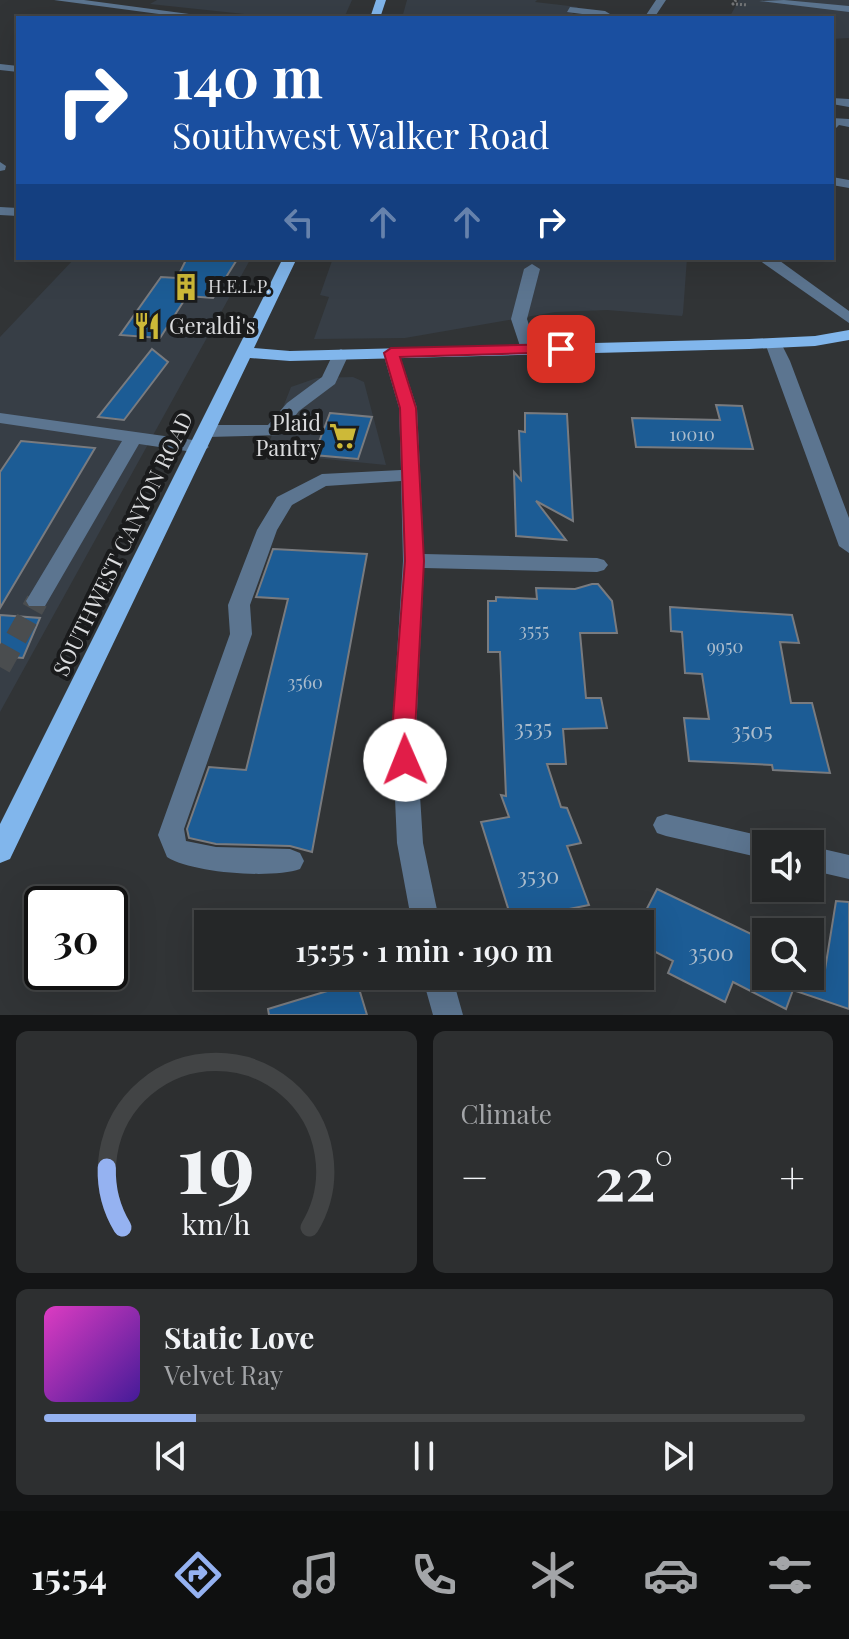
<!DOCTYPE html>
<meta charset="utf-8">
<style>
body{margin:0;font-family:"Playfair Display",serif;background:#2d2f30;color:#f1f3f6;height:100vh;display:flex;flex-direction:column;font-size:30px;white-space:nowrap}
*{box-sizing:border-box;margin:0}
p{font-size:26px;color:#a3a5a8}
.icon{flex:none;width:44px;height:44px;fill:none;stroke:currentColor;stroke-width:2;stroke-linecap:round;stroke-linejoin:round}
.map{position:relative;height:1015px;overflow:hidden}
.side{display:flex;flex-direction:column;gap:16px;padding:16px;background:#141516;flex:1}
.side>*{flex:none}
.top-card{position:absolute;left:16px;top:16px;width:818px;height:244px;border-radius:0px;box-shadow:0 8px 32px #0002,0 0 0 2px #424445;background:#1a4fa0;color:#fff;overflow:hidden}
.controls{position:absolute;left:752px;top:830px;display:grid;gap:16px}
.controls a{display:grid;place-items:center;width:72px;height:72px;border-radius:0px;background:#252728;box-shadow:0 8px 32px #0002,0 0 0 2px #424445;font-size:40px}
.speed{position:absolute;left:24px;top:886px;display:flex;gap:16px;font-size:40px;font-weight:700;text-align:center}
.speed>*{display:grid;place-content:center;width:104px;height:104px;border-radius:50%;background:#252728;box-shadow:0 8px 32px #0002,0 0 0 2px #424445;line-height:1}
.speed .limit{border:4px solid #111;border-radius:12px;background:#fff;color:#111}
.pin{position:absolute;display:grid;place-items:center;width:68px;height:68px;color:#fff;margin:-34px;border-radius:16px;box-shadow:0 4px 12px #0006}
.me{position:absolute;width:88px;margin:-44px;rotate:359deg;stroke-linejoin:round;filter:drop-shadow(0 0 6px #0008)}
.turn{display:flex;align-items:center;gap:28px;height:168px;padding:0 24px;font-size:36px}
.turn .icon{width:104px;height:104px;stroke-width:2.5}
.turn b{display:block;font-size:56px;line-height:68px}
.lanes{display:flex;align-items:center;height:76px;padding:0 24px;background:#0003;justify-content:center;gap:40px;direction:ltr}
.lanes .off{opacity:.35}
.big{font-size:60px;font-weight:600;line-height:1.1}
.side .tile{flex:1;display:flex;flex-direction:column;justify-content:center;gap:12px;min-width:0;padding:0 28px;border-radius:12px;background:#2d2f30}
.side .dial{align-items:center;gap:0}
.dial svg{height:208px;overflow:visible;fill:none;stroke:#424445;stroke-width:7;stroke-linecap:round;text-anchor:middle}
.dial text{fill:#f1f3f6;stroke:none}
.song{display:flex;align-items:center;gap:24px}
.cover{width:96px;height:96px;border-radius:12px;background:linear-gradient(135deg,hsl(310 70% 55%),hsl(260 70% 35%))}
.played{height:8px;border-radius:4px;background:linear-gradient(90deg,#95b2f1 20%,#424445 20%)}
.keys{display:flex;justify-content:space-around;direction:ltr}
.heat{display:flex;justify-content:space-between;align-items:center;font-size:44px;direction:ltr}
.side .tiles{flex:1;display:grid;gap:16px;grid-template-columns:1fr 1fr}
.tile:last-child{grid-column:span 2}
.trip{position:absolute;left:194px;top:910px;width:460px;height:80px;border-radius:0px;background:#252728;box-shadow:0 8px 32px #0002,0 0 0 2px #424445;font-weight:600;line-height:80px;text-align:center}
.tab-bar{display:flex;height:128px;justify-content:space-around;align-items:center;background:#0f1010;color:#a3a5a8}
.tab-bar .icon{width:56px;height:56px}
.tab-bar .active{color:#95b2f1}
.tab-bar b{font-size:36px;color:#f1f3f6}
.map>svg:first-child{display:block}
.built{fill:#373e46}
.building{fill:#1c5c95;stroke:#797b7f;stroke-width:2}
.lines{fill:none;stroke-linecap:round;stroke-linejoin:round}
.minor-tunnel{stroke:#4a4d4f;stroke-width:22;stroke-dasharray:22 11;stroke-linecap:butt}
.path-far1{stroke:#737577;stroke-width:3;stroke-dasharray:2 2;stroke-linecap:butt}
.path{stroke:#737577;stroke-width:4;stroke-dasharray:3 3;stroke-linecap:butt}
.minor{fill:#5c7590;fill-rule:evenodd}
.major{fill:#81b6ec;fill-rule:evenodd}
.route{fill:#e11d48;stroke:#92132f;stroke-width:2}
.labels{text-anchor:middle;stroke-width:8;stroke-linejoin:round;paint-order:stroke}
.far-poi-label{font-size:18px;fill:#dbdcde;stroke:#1a1b1c;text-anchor:start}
.number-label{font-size:18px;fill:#abbccc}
.poi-label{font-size:22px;fill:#dbdcde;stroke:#1a1b1c;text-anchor:start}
.street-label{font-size:22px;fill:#dbdcde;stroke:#1a1b1c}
.near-number-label{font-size:22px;fill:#abbccc}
</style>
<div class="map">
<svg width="849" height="1015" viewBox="0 0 849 1015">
<rect width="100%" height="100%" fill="#313436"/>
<path class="built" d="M157 0H352L344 18H282L150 4Z
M407 0H537L535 2 578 7 569 18H402Z
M739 0H849V38L832 39V18H729Z
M75 258H251L0 712V337Z
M333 258H687L683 313 682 316 607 310 555 312 405 338 314 339 329 297 320 295Z
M353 377 364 382 386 465 265 453 291 387 317 378Z"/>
<path class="building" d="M187 258H238L213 298 187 296 160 338 120 335 161 277 177 278Z
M152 349 168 362 124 420 98 417Z
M716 405 742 406 753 449 636 447 632 418 720 420Z
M330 413 372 417 358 459 314 455Z
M525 413 567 414 573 521 536 501 566 540 516 536 514 472 521 480 519 431 525 432Z
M21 441 95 448 0 608V472Z
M273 549 367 554 312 852 290 846 216 844 189 838 187 829 209 767 246 770 288 599 256 597Z
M592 584H598L612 601 617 633H580L586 698H601L607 728 563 729 566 764H547L561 807 567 808 581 843 567 846 589 905 554 912 558 924H513L481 822 509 817 501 795 506 796 500 652H488V601H496V597L537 599 536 588 575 589Z
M670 607 792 615 799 643 780 642 791 703H812L830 773 773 770 772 765 689 761 684 718 709 719 702 674 685 673 682 632 671 631Z
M0 615 40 618 23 658 0 656Z
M657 889 766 941V976H824L836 901 849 902V1009L793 990 786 1009 733 982 725 1002 668 973 673 961 640 944V922Z
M357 982 367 1015H269L268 1009Z"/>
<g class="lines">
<path class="minor-tunnel" d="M0 667 37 601"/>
<path class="path-far1" d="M736 0 733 4 748 5"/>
<path class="path" d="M216 329H231"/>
<path class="minor" d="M54 0H84L219 18H189Z
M656 0H666L654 18H644Z
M784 0 849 6V12L759 1Z
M570 7 605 11 610 14 605 17 567 12Z
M0 64 18 66V72L0 70Z
M832 98 849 99V107L832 104Z
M832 118 849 119V127L839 125 832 132Z
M0 162 6 166 5 170 0 171Z
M832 177 849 180V188L832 185Z
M0 207 18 208V216L0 215Z
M756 258 780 261 849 311V323Z
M532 264 540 269 527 319 537 349 529 354 521 349 511 319 524 269Z
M773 338 779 339 790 361 849 518V553L839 546 765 343Z
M391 348 399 353 417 408 424 554 597 558 604 560 608 565 604 570 597 572 424 568 416 732 423 843 440 924H412L397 843 392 732 403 561 401 481 326 486 292 505 277 530 250 605 252 634 184 829 186 841 216 847 290 849 300 853 304 861 300 869C272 879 192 873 167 857L158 835 230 634 228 605 257 530 277 497 322 474 401 470 399 408 383 353Z
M341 349 349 354 335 384 299 411 280 435 208 437 199 431 208 425H268L287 403 322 377 333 354Z
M0 413 200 441 209 447 200 453 139 444 45 606H29L26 601 122 441 0 423Z
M666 814 766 837 778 844H766V859L666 836 657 833 653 825 657 817Z
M810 846 849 855V879L810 870Z
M422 976H452L463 1015H433Z"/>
<path class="major" d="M376 0H386L380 18H370Z
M283 258H297L254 348 290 351 749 339 815 336 849 330V340L815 346 749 349 290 361 250 358 10 859 0 863V824Z"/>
</g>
<path class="route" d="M561 344 568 349 566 352 400 357 416 408 424 561 415 732 416 760 413 766 405 769 397 766 394 760 392 732 405 561 400 408 384 353 391 348Z"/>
<defs>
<g id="building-bare" transform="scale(2.16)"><path d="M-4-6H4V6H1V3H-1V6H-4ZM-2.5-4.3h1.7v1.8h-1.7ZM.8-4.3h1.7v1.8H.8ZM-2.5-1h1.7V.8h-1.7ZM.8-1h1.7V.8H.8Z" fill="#cdb938" stroke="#1a1b1c" stroke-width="2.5" paint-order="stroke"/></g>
<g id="restaurant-bare" transform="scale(2.16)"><path d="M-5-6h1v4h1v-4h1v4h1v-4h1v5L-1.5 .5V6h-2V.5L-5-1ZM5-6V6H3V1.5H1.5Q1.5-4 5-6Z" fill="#cdb938" stroke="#1a1b1c" stroke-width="2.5" paint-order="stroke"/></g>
<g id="supermarket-bare" transform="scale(2.16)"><path d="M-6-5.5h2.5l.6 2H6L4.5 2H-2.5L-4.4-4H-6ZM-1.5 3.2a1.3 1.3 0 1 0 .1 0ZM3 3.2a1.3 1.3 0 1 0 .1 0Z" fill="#cdb938" stroke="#1a1b1c" stroke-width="2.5" paint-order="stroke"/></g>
</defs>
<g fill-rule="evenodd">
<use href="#building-bare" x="186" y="287"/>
<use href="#restaurant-bare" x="147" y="326"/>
<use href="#supermarket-bare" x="343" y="436"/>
</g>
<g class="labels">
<g class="far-poi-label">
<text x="208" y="293">H.E.L.P.</text>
</g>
<g class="number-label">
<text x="692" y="441">10010</text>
<text x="534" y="637">3555</text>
<text x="725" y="653">9950</text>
<text x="305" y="689">3560</text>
</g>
<g class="poi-label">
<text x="169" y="334">Geraldi's</text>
<text x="321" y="431" text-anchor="end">Plaid<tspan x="321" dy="25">Pantry</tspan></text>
</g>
<g class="street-label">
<text transform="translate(123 544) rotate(-64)" y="8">SOUTHWEST CANYON ROAD</text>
</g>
<g class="near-number-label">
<text x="533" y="736">3535</text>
<text x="752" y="739">3505</text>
<text x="538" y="884">3530</text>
<text x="711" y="961">3500</text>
</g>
</g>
</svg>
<div class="controls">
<a><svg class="icon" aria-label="sound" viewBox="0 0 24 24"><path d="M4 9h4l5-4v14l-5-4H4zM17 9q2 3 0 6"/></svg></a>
<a><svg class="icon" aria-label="search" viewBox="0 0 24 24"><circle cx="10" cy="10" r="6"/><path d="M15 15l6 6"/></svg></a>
</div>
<div class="speed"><div class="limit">30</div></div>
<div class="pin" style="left:561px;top:349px;background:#d93025"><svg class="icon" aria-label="arrive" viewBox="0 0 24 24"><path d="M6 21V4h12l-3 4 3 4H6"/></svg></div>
<svg class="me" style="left:405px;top:760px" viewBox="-20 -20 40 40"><circle r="19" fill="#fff"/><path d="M0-13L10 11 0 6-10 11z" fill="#e11d48"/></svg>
<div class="trip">15:55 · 1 min · 190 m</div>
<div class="top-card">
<div class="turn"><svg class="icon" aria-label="right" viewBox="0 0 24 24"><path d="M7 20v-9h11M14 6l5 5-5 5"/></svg><div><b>140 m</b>Southwest Walker Road</div></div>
<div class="lanes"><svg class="icon off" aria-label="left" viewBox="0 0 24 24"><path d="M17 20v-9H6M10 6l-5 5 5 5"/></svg><svg class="icon off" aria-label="ahead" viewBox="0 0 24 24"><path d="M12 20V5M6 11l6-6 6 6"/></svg><svg class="icon off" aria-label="ahead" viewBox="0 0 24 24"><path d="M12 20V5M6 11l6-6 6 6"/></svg><svg class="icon" aria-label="right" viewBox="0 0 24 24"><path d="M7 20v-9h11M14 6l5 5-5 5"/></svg></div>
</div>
</div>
<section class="side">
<div class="tiles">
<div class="tile dial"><svg viewBox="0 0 100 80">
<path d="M14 69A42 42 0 1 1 86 69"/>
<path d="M14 69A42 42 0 0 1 8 46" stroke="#95b2f1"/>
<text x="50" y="56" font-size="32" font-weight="700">19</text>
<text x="50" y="72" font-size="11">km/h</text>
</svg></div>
<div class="tile"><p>Climate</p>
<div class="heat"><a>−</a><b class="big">22°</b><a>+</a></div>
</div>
<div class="tile">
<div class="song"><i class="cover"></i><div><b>Static Love</b><p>Velvet Ray</p></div></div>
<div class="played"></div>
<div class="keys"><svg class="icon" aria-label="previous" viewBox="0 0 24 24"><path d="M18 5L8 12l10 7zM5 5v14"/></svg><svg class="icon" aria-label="pause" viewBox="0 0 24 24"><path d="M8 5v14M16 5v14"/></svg><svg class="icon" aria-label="next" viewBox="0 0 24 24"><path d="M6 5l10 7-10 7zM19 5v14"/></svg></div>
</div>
</div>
</section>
<nav class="tab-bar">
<b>15:54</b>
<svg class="icon active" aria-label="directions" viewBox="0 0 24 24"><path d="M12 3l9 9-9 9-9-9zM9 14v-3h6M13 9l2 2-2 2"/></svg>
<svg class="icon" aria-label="music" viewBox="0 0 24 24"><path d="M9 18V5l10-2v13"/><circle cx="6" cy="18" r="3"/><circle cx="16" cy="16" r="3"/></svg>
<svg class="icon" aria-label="phone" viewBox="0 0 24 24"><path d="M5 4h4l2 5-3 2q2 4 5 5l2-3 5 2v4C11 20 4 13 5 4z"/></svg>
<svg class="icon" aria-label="climate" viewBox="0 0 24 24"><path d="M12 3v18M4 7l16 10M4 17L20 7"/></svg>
<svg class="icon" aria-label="car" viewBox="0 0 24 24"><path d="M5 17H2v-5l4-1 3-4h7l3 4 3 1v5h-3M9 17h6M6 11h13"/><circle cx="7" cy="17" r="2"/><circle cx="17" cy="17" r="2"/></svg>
<svg class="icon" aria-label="filters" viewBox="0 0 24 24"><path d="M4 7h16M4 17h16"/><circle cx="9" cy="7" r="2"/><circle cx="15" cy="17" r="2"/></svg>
</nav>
